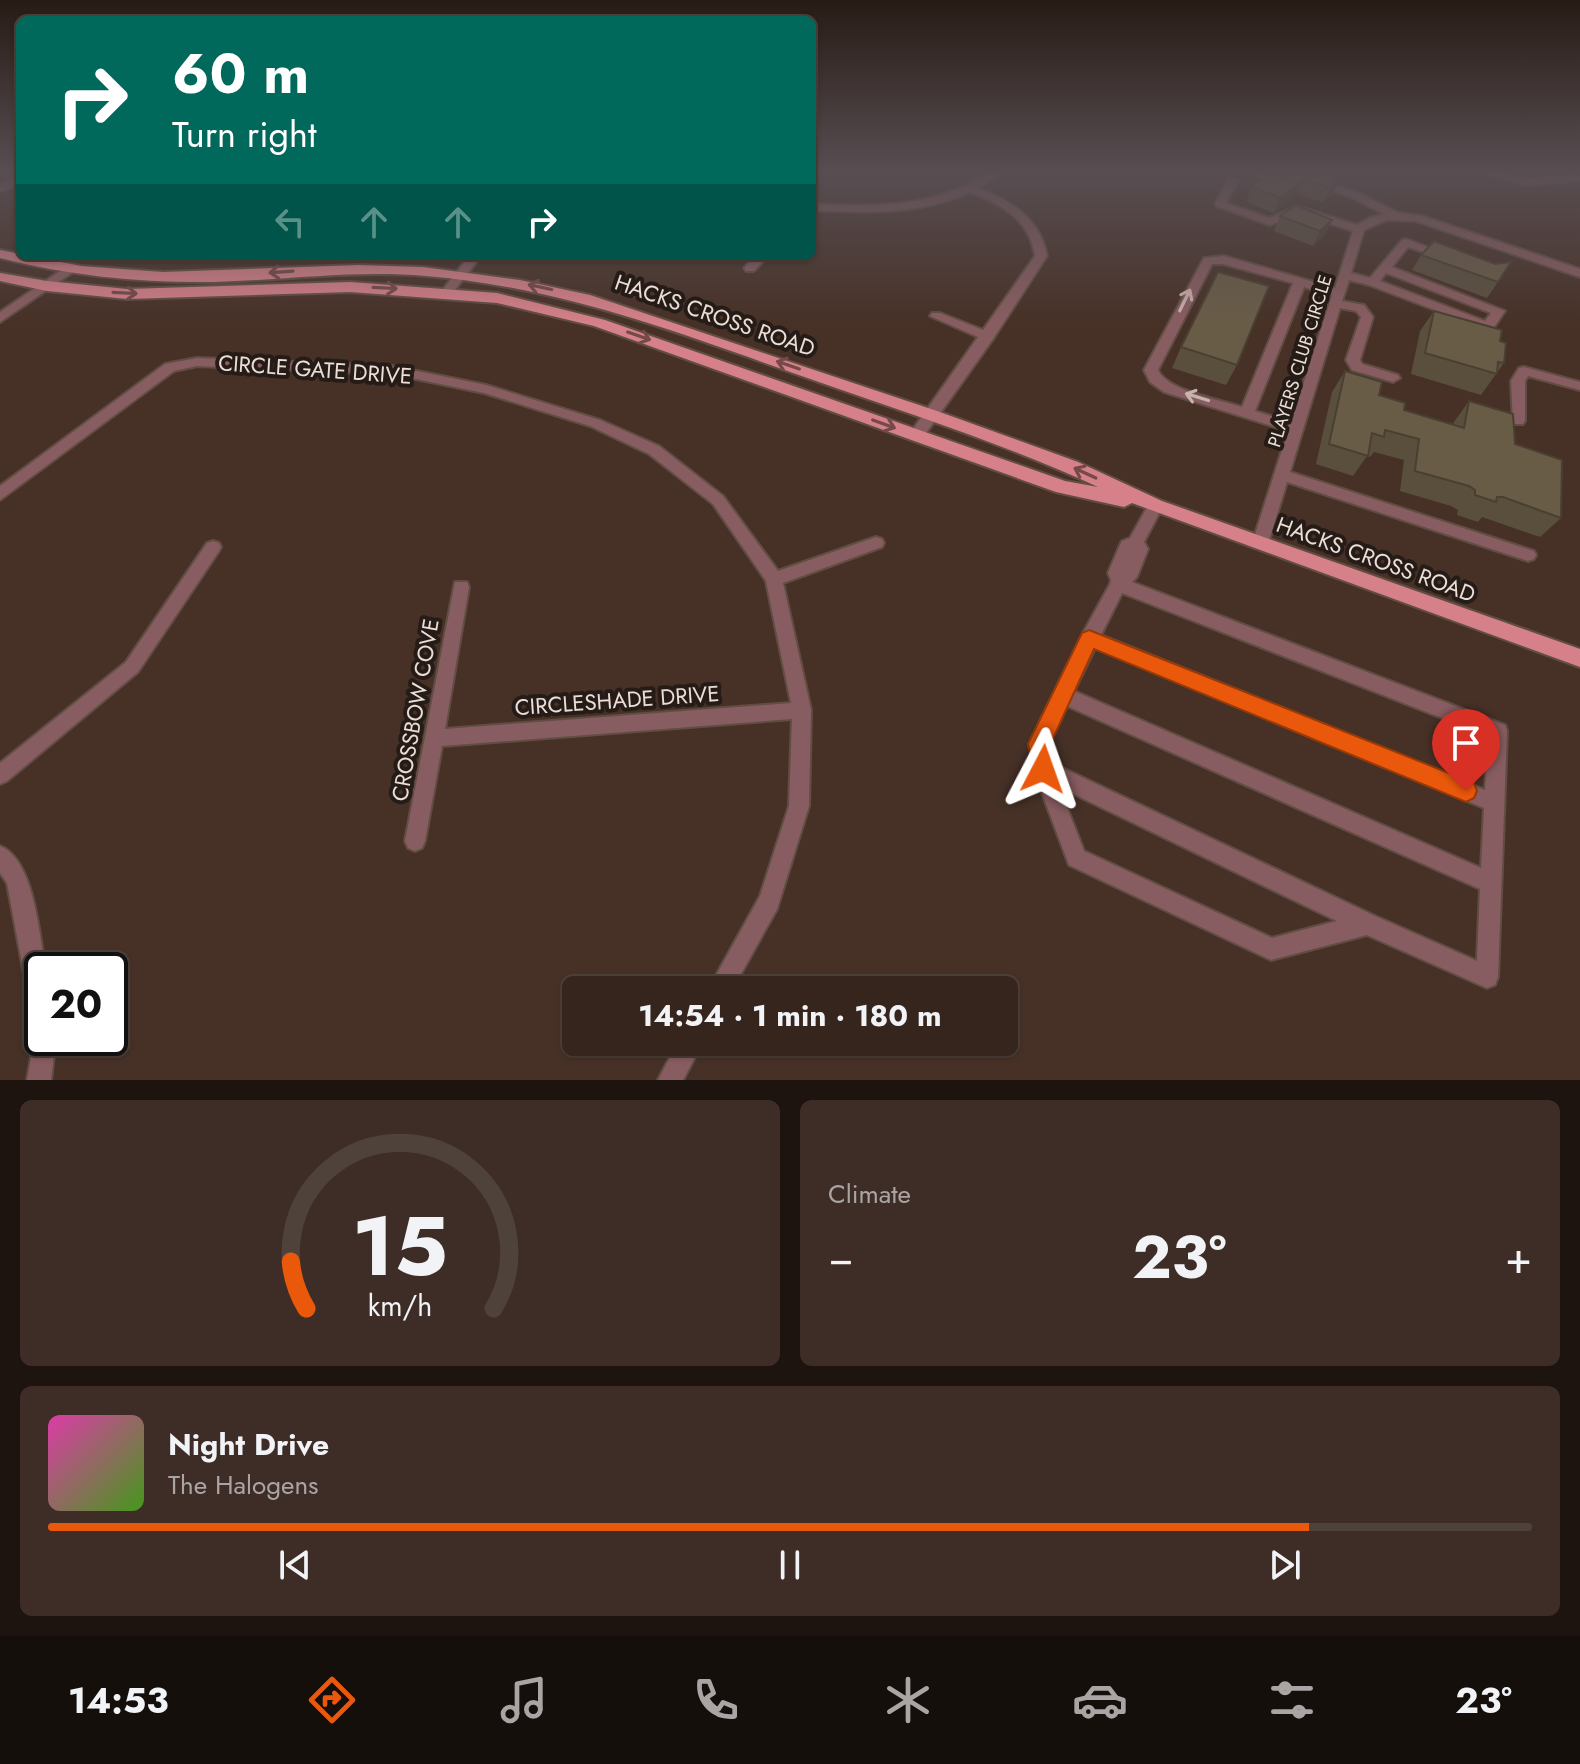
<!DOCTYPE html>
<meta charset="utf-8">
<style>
body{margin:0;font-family:Jost,sans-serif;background:#3d2d26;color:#f1f3f6;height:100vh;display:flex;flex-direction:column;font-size:30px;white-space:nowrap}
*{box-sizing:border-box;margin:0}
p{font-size:26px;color:#aaa5a4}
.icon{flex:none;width:44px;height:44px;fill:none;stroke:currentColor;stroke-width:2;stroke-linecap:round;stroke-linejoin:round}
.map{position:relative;height:1080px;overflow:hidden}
.panel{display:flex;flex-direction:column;gap:20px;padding:20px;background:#1d1410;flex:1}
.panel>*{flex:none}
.top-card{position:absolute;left:16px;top:16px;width:800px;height:244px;border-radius:12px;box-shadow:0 2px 6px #0004,0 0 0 2px #4f423b;background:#00695c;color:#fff;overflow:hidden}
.speed{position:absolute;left:24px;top:952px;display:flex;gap:16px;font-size:40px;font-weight:700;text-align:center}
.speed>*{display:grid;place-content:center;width:104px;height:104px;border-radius:50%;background:#35251d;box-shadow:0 2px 6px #0004,0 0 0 2px #4f423b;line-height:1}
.speed .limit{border:4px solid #111;border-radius:12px;background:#fff;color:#111}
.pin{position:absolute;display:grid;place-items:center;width:68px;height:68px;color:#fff;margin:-82px -34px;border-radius:50% 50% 50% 0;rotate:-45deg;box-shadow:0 0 8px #0007}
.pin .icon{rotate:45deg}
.me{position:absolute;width:88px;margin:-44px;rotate:4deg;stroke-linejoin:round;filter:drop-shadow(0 0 6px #0008)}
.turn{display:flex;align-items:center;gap:28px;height:168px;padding:0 24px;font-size:36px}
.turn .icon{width:104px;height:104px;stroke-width:2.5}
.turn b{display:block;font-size:56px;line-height:68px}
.lanes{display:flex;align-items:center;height:76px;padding:0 24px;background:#0003;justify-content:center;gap:40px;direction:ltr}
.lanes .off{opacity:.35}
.big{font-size:60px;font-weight:700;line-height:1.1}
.panel .widget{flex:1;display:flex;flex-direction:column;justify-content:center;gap:12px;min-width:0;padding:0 28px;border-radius:12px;background:#3d2d26}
.panel .dial{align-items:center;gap:0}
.dial svg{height:208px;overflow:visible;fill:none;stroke:#4f423b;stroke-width:7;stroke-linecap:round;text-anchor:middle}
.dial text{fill:#f1f3f6;stroke:none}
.song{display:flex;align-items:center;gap:24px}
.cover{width:96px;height:96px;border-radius:12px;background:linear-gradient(135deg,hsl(320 70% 55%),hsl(100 70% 35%))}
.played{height:8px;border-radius:4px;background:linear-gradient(90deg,#ea580c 85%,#4f423b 85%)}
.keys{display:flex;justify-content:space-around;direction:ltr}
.heat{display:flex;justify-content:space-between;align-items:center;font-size:44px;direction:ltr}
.panel .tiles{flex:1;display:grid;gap:20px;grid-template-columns:1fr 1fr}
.widget:last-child{grid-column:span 2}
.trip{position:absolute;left:562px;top:976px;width:456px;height:80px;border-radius:12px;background:#35251d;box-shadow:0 2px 6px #0004,0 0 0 2px #4f423b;font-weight:700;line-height:80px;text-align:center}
.tabs{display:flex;height:128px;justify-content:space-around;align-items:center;background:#150f0c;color:#aaa5a4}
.tabs .icon{width:56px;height:56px}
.tabs .active{color:#ea580c}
.tabs b{font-size:36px;color:#f1f3f6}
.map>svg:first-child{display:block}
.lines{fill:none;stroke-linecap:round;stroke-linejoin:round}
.minor-casing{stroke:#614d43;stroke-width:4}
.major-casing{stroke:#614d43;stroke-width:4}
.minor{fill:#885d61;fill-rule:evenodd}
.major{fill:#d68089;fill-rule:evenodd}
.wall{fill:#5a4f3d}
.shaded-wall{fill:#4a4032}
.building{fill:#695c47;stroke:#4a4032;stroke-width:2}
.oneway{stroke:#75494a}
.oneway2{stroke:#c9b1ae}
.route{fill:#ea580c;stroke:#983908;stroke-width:2}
.labels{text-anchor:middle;stroke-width:8;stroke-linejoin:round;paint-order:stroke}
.far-street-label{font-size:18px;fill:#ecded7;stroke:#261c17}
.street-label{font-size:22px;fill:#ecded7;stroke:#261c17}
</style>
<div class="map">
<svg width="1580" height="1080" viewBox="0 0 1580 1080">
<rect width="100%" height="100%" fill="#473127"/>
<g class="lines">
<g class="minor-casing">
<path id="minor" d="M990 172H1002L979 188C1012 202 1040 218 1047 256L993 339 921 440H911L909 436 911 432 978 337 930 316 932 313H940L983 330 1035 256C1029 218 1003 206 970 192 921 215 865 213 812 210V204C875 207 936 208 990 172Z
M1259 172H1271L1261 178 1256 175Z
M1279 172H1294L1361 194 1399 213 1422 216 1580 269V277L1416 221 1387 220 1364 230 1351 273 1370 278 1402 240 1406 239 1451 256 1445 259 1408 247 1392 267 1505 311 1493 329 1488 330 1369 285 1349 280 1342 301 1364 305 1373 317 1360 360 1362 364 1398 375 1400 378 1393 382 1352 370 1346 360 1361 317 1356 311 1340 308 1290 472 1534 551 1536 555 1534 559 1528 561 1287 482 1268 544 1266 548H1254L1252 544 1288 431 1164 392 1150 382 1144 370 1204 258 1224 256 1335 288 1353 231 1298 213 1270 225 1216 206 1215 204 1229 178 1238 180 1226 203 1269 218 1297 206 1357 225 1369 218 1384 214 1353 198ZM1212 264H1223L1293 283 1242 407C1221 400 1167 391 1158 370ZM1386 273 1491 313 1485 321 1380 281ZM1304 287 1332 295 1291 422 1255 411Z
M1479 172H1496L1526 179 1580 175V181L1526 185Z
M20 177V184L0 192V185Z
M469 256H481L451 295H443L441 292Z
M755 256H768L754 271H746L744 268Z
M69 265 73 266V272L0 322V312Z
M197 358 392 366 486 385 600 420 659 446 723 496 778 571 876 537 882 539 884 543 882 547 783 583 811 710 809 806 777 909 732 990H708L760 896 789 806 792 719 442 746 425 841 422 848 415 851 408 848 405 841 455 582H467L469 587 445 729 791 703 766 581 713 504 649 454 590 426 484 393 392 374 197 366 174 371 0 500V486L165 364Z
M1524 367 1580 382V390L1528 376 1525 381V421L1523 424H1513L1511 381 1519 368Z
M1155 500 1163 506 1144 542 1148 549 1137 577 1132 582 1505 725 1507 731 1498 977 1495 985 1487 988 1367 935 1271 960 1069 865 1033 769 1029 744 1083 633 1110 584 1111 580 1108 573 1120 545 1122 541 1130 538 1150 502ZM1122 593 1488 736 1485 790 1101 635ZM1095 648 1484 808 1481 868 1074 691ZM1067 706 1480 889 1477 961 1375 916 1052 763 1049 744ZM1059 787 1337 921 1272 938 1084 851Z
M213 541 219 543 221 547 219 551 138 672 7 781 0 784V763L126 662 207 543Z
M0 846C35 860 39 937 46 970H42V1018L34 1014 30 1006 7 883 0 873Z
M42 1027V1038H56L51 1080H27L36 1030Z
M678 1042H703L683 1080H658Z"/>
</g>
<g class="major-casing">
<path id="major" d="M0 250 81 266 163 272 358 265 423 267 520 280 590 295 937 411 1078 462 1162 501 1580 649V667L1132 503 1124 507 1056 492 594 326 497 303 350 292 127 299 47 291 0 281V273L47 281 127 289 350 282 497 293 605 320 1065 481 1098 487C1007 445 910 414 816 381 684 335 567 288 426 276 356 270 286 280 215 282 142 283 71 276 0 258Z"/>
</g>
<use href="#minor" class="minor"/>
<use href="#major" class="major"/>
</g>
<path class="wall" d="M1283 177 1340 179 1332 194 1323 202 1297 194 1274 213 1246 201 1252 186Z
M1296 205 1325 235 1313 246 1274 231 1280 216Z
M1421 255 1498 282 1487 298 1412 270Z
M1434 311 1500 341 1504 363 1481 395 1411 374 1420 331Z
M1181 347 1237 365 1226 385 1172 368Z
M1345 371 1379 395 1404 410 1453 425 1454 422 1469 401 1515 444 1561 518 1540 537 1485 518 1482 517 1478 522 1457 515 1458 510 1451 506 1400 491 1404 460 1374 452 1370 457 1367 456 1353 476 1316 464 1332 392Z"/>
<path class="shaded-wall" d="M1304 179 1297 194 1274 213 1280 198Z
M1340 179 1332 194 1323 202 1330 188Z
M1332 220 1325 235 1313 246 1320 231Z"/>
<path class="building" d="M1288 172H1318L1340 179 1330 188 1304 179 1280 198 1252 186 1268 173 1283 177Z
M1296 205 1332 220 1320 231 1280 216Z
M1434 241 1495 264 1511 262 1498 282 1421 255Z
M1218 272 1269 286 1237 365 1181 347Z
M1434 311 1502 330 1500 341 1506 343 1504 363 1498 362 1497 374 1425 353Z
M1345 371 1382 382 1379 395 1405 403 1404 410 1464 428 1469 401 1513 414 1515 444 1562 460 1561 518 1503 497H1497L1496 502 1475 495V490L1469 486 1415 471 1419 439 1385 430 1384 437 1372 433 1368 456 1329 444Z"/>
<defs><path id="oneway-shaft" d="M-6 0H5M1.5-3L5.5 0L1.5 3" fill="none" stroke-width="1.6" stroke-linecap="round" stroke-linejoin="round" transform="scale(2)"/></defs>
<g class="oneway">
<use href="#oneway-shaft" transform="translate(281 272) rotate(176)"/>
<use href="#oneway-shaft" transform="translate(540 287) rotate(-168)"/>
<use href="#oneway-shaft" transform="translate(385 288) rotate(3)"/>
<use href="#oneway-shaft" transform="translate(125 293) rotate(3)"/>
<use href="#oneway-shaft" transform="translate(639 336) rotate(19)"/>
<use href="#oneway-shaft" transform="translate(788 365) rotate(-161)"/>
<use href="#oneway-shaft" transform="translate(884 424) rotate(20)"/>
<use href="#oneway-shaft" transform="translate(1085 473) rotate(-155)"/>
</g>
<g class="oneway2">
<use href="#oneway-shaft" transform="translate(1185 300) rotate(-64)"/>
<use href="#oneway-shaft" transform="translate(1197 397) rotate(-163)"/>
</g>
<linearGradient id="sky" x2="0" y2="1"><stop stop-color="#271b15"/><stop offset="0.53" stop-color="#584e52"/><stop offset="1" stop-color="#584e52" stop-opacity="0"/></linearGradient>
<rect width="1580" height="323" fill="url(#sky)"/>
<path class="route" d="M1089 630 1474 783 1477 791 1474 798 1466 802 1094 649 1050 745 1054 769 1051 776 1043 779 1035 776 1028 744 1082 633Z"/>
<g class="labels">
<g class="far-street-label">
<text transform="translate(1300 361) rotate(-73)" y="6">PLAYERS CLUB CIRCLE</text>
</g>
<g class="street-label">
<text transform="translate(715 315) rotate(19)" y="8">HACKS CROSS ROAD</text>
<text transform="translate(315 369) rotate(4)" y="8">CIRCLE GATE DRIVE</text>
<text transform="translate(1376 559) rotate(20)" y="8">HACKS CROSS ROAD</text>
<text transform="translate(617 700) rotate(-4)" y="8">CIRCLESHADE DRIVE</text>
<text transform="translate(415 710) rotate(-80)" y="8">CROSSBOW COVE</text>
</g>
</g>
</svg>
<div class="speed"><div class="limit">20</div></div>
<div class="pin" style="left:1466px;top:791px;background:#d93025"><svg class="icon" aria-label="arrive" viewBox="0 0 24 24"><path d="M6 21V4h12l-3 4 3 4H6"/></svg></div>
<svg class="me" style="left:1043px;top:769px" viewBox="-20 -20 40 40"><path d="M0-17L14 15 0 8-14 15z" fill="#ea580c" stroke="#fff" stroke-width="4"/></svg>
<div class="trip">14:54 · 1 min · 180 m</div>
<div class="top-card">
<div class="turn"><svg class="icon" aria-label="right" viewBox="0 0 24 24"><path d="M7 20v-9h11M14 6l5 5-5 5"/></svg><div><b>60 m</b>Turn right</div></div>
<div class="lanes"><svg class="icon off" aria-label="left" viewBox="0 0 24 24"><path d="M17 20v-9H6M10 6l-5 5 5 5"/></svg><svg class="icon off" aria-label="ahead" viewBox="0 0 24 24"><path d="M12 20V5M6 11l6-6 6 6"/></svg><svg class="icon off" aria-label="ahead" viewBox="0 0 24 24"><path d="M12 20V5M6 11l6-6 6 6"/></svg><svg class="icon" aria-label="right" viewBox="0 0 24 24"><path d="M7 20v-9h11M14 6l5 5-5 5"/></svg></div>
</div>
</div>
<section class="panel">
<div class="tiles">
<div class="widget dial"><svg viewBox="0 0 100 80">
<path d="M14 69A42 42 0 1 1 86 69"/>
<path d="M14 69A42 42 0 0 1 8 51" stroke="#ea580c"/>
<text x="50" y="56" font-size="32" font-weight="700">15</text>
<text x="50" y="72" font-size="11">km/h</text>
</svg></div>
<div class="widget"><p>Climate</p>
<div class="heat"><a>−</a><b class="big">23°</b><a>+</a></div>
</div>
<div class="widget">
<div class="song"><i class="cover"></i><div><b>Night Drive</b><p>The Halogens</p></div></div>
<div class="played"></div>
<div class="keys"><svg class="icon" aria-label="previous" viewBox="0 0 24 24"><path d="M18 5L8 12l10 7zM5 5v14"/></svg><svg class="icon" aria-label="pause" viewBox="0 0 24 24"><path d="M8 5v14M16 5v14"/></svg><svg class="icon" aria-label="next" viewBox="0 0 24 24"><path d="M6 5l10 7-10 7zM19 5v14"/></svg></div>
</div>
</div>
</section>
<nav class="tabs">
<b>14:53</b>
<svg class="icon active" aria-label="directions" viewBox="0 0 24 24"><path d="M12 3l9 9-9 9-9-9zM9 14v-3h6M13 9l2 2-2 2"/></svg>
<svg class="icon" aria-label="music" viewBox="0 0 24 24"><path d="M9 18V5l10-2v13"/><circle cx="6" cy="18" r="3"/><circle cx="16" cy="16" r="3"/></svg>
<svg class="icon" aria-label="phone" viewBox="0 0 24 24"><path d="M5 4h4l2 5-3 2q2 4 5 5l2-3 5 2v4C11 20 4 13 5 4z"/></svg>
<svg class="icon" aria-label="climate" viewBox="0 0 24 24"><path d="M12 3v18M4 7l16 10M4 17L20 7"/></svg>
<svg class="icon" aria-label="car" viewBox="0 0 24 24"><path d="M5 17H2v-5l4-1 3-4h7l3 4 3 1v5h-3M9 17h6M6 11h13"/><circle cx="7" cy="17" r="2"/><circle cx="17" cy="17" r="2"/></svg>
<svg class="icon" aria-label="filters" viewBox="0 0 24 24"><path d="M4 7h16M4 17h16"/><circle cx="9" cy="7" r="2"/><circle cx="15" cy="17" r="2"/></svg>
<b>23°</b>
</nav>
